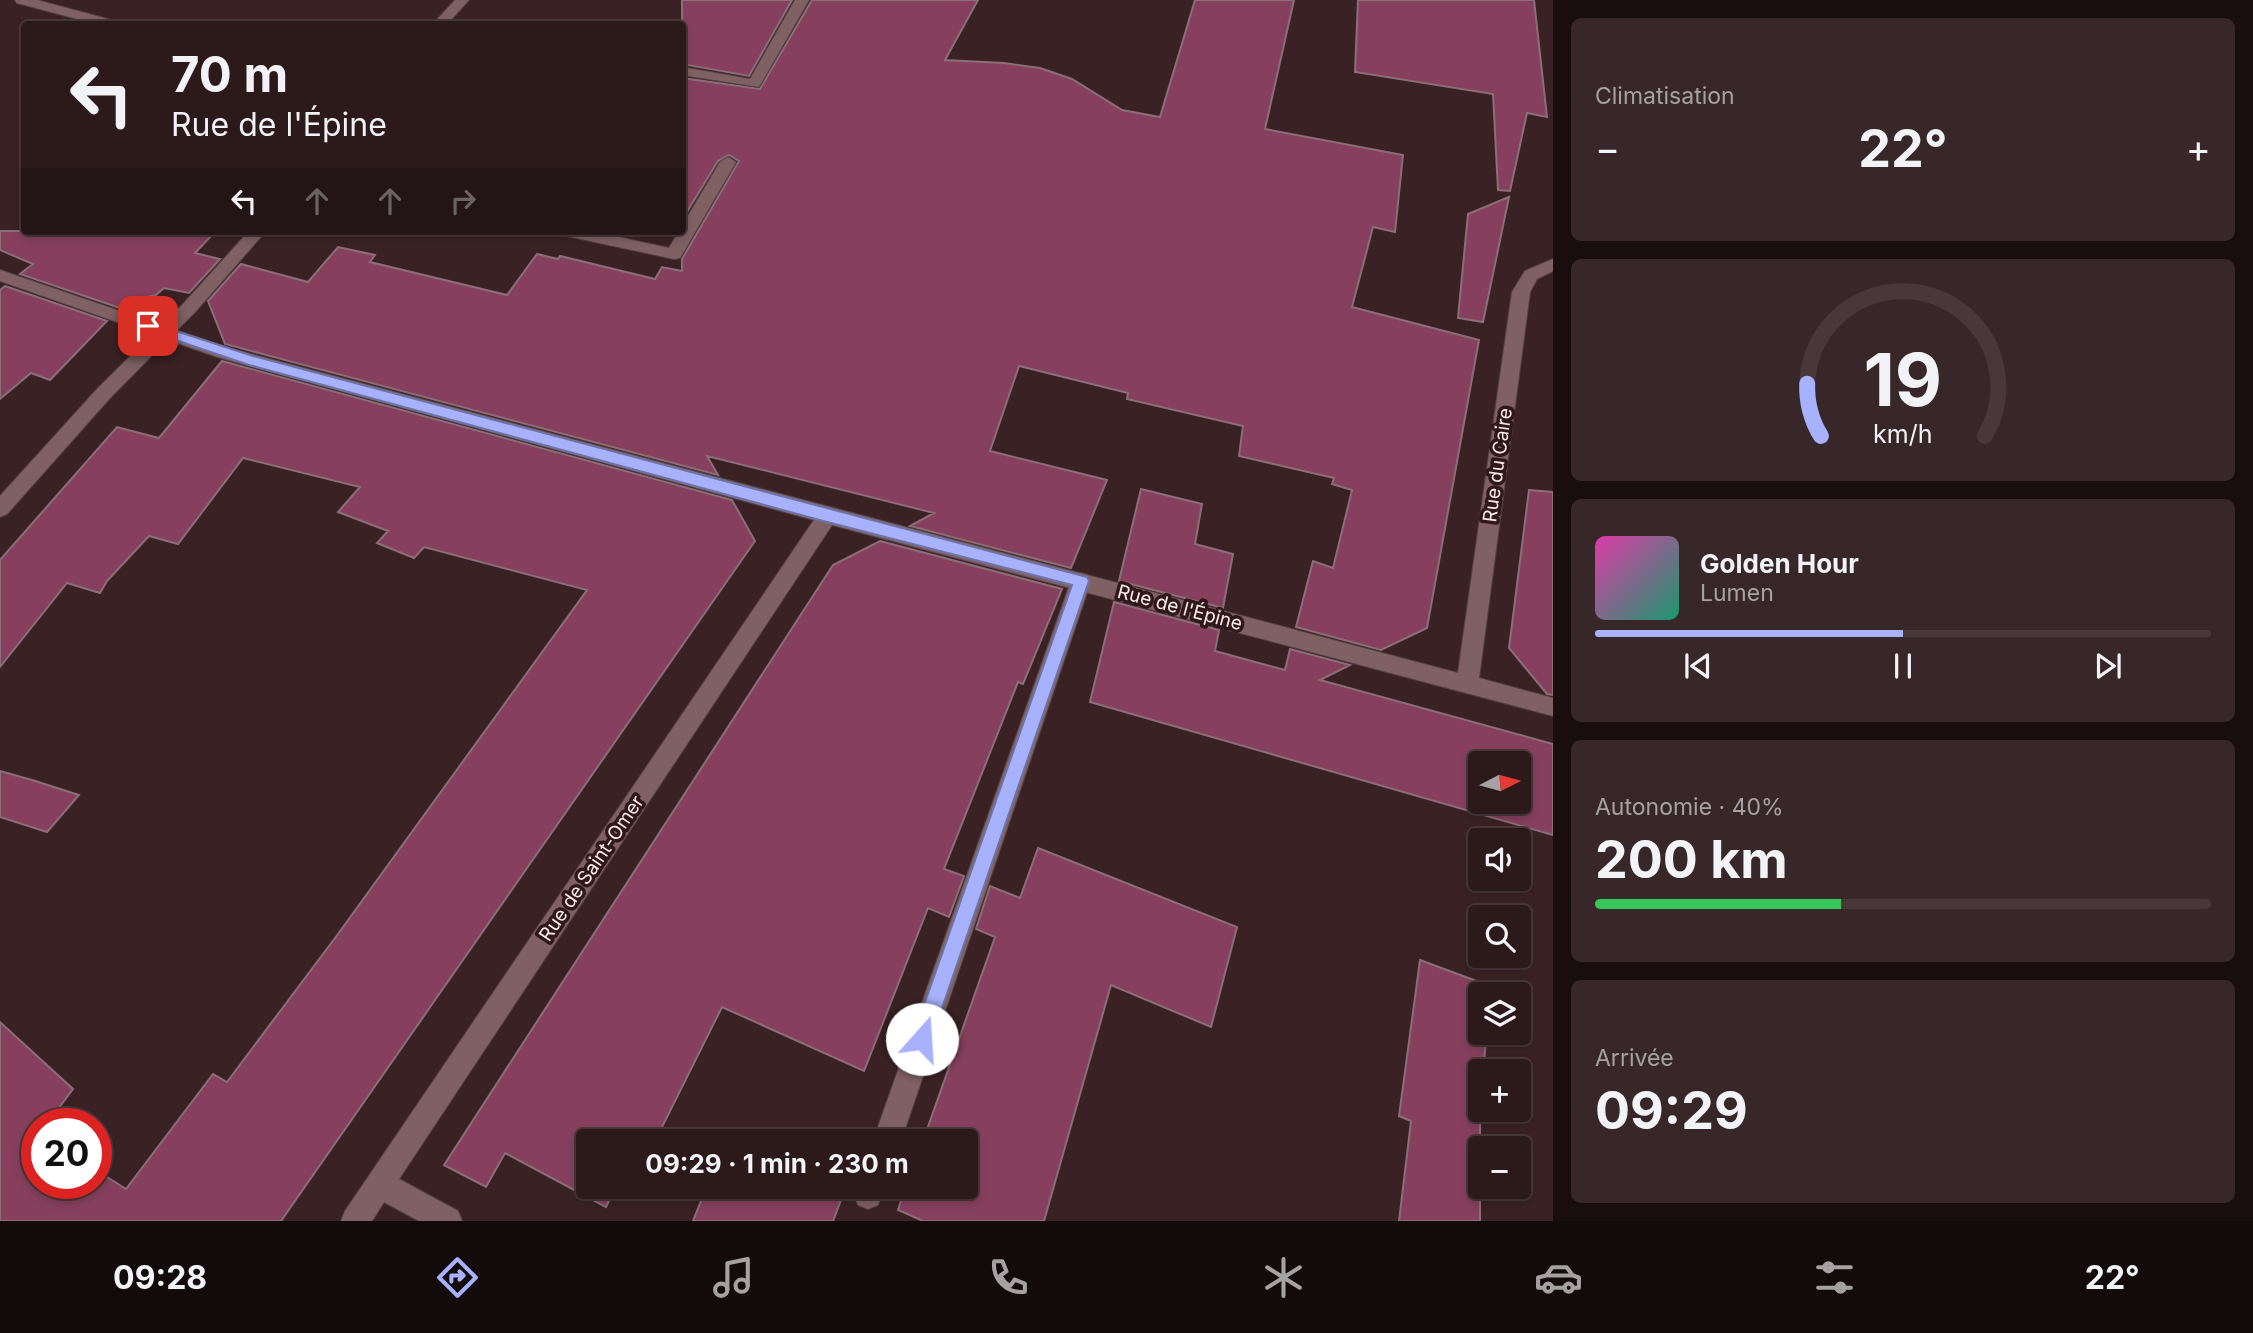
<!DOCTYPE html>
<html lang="fr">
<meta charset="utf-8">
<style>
body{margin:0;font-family:Inter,sans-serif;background:#382728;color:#f1f3f6;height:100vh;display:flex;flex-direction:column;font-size:26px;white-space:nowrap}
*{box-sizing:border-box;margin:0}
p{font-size:23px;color:#a6a1a3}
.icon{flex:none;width:38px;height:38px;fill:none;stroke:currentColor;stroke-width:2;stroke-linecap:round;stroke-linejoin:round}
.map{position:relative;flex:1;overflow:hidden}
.sheet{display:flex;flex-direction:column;gap:18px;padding:18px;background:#180e0f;width:700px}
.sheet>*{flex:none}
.top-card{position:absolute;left:21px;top:21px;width:665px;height:214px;border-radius:7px;box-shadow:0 4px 10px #0003,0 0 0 2px #48383a;background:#2c1a1b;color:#f1f3f6;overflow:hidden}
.needle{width:46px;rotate:84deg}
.tools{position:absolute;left:1468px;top:751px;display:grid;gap:14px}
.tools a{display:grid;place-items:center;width:63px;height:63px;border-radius:7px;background:#2c1a1b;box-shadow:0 4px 10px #0003,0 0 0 2px #48383a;font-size:35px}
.speed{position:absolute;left:21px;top:1108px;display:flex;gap:14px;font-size:35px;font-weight:700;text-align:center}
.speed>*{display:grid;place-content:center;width:91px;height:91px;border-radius:50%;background:#2c1a1b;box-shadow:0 4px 10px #0003,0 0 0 2px #48383a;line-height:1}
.speed .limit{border:10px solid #d22;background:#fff;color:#111}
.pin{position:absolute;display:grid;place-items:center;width:60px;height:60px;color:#fff;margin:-30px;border-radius:14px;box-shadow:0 4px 10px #0006}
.me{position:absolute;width:77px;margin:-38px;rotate:19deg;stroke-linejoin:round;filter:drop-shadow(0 0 5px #0008)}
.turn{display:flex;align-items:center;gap:24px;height:147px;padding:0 35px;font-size:32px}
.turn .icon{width:91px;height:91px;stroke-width:2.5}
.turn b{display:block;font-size:49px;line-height:60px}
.lanes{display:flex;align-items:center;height:66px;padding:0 35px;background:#0003;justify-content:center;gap:35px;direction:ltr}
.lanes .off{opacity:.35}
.big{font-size:52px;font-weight:700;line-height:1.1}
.sheet .card{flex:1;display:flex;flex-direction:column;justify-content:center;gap:10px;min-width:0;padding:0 24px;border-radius:10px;background:#382728}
.sheet .dial{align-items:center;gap:0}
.dial svg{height:182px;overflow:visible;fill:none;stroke:#48383a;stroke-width:7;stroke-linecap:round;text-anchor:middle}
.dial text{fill:#f1f3f6;stroke:none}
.song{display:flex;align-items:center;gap:21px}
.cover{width:84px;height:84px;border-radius:10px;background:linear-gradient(135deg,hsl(320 70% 55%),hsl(160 70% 35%))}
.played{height:7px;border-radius:4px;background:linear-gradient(90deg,#a7b1fc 50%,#48383a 50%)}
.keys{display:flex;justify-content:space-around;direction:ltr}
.heat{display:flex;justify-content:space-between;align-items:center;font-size:38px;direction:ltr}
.charge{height:10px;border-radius:5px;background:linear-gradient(90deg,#34c759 40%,#48383a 0)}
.trip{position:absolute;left:576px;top:1129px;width:402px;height:70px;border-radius:7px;background:#2c1a1b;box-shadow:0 4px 10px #0003,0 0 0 2px #48383a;font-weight:700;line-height:70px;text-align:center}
.tab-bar{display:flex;height:112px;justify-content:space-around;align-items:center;background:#120a0b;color:#a6a1a3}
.tab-bar .icon{width:49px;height:49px}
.tab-bar .current{color:#a7b1fc}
.tab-bar b{font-size:32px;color:#f1f3f6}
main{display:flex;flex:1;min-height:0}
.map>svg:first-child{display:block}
.building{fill:#86405d;stroke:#8a6e78;stroke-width:2;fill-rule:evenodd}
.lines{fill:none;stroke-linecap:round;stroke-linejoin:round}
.service-casing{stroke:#544042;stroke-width:2}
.minor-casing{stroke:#544042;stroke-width:2}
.tertiary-casing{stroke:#544042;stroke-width:2}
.service{fill:#7f6163;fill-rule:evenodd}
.minor{fill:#7f6163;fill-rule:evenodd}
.tertiary{fill:#7f6163;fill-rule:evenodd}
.route{fill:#a7b1fc;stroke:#6d73a4;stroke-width:2}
.labels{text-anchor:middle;stroke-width:7;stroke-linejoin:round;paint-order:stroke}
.street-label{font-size:19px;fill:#fae9e9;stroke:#30181a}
</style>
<main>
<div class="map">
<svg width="1553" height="1221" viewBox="0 0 1553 1221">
<rect width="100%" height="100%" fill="#3a2224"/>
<path class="building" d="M682 0H792L749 76 682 64Z
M812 0H978L945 60 1004 63 1040 68 1072 79 1122 110 1160 117 1195 0H1294L1265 129 1403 155 1395 232 1373 227 1352 307 1479 340 1427 628 1381 650 1296 627 1313 561 1333 568 1352 490 1332 484 1334 478 1239 456 1243 426 1127 399 1128 393 1019 366 990 451 1107 480 1071 568 910 526 934 513 707 456 718 475 225 344 208 301 241 264 308 282 338 247 375 255 370 262 507 295 537 254 558 259 560 256 655 279 662 267 682 271V259L739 161 729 155 718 161 682 220V78L760 89Z
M1358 0H1534L1547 117 1527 113 1510 191 1498 190 1493 94 1355 72Z
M1509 197 1483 322 1458 318 1468 214Z
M0 231H216L195 253 220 259 189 293 164 288 156 295 126 302 120 308 20 274 33 264 0 250Z
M5 286 107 321 50 380 31 373 0 399V290Z
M222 361 732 500 755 541 281 1221H0V1022L73 1089 47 1124H37V1183H96V1170L126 1189 213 1074 227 1082 338 934 587 590 424 547 414 558 377 543 388 531 338 512 360 487 243 458 178 544 149 536 107 581 100 593 67 583 0 667V560L117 427 159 438Z
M1141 489 1202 504 1195 544 1233 554 1223 608 1119 581Z
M1529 490 1553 492V695L1547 694 1509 648Z
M880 541 1062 589 1023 684 1018 682 944 869 964 876 949 917 928 908 864 1071 722 1007 655 1141H588V1186H616L606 1207 505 1153 486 1187 444 1165 833 565Z
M1114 602 1219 630 1215 651 1285 670 1290 649 1350 665 1320 680 1553 744V835L1090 702ZM1480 763H1519V802H1480Z
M0 771 32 780 79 795 47 832 0 817Z
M1038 848 1237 927 1211 1027 1111 985 1044 1221H923L898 1210 906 1186H966V1141H923L995 937 976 929 990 886 1020 898Z
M1420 960 1490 986V994H1480V1032H1487L1483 1071H1480V1221H1399L1411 1121 1399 1116Z
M793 1132 800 1141H735Z
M707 1186H836L843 1195 833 1221H693Z"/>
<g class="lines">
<g class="service-casing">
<path id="service" d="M795 0H809L759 87 682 75V67L750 79Z
M728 157 736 162 680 258 674 259 567 236 559 231H591L669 248 679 231H682V226L720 162Z
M1081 573 1088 575 1091 581 901 1141H873L1071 581 1074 575Z
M857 1186H885L878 1205 868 1209 858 1205 854 1195Z"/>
</g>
<g class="minor-casing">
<path id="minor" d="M15 0H37L115 21 117 24H96L17 3Z
M1553 259V271L1537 279 1530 292 1479 678 1553 698V716L832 525 399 1179 458 1211 462 1221H419L384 1202 372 1221H341L345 1211 814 520 217 357 0 281V270L228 348 1458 673 1512 292 1525 271Z"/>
</g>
<g class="tertiary-casing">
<path id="tertiary" d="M455 0H469L447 24H433Z
M249 231H266L196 311 110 398 7 514 0 517V496L98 388 184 303Z"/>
</g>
<use href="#service" class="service"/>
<use href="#minor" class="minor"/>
<use href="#tertiary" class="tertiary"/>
</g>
<path class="route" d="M148 322 253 356 1087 577 1089 581 929 1046 922 1049 915 1046 912 1039 1072 585 827 522 249 365 143 329 141 326Z"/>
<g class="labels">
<g class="street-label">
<text transform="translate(1497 465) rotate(-82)" y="7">Rue du Caire</text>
<text transform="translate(1180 607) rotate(15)" y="7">Rue de l'Épine</text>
<text transform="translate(591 868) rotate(-56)" y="7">Rue de Saint-Omer</text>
</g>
</g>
</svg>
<div class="tools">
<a><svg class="needle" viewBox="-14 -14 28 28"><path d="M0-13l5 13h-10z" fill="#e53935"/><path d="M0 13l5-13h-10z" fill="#a6a1a3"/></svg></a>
<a><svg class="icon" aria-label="sound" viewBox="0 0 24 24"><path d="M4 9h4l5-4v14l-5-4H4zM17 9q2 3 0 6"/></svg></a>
<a><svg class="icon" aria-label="search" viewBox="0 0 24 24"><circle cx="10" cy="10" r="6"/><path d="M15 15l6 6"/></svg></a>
<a><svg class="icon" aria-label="layers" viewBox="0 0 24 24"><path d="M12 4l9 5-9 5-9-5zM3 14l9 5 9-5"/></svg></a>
<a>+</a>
<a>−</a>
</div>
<div class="speed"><div class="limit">20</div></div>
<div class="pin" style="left:148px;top:326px;background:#d93025"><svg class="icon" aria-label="arrive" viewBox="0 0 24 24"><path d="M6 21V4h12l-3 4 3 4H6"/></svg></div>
<svg class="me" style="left:922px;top:1039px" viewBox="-20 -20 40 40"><circle r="19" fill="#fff"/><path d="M0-13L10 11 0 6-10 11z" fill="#a7b1fc"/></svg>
<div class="trip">09:29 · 1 min · 230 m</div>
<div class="top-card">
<div class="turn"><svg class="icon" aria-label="left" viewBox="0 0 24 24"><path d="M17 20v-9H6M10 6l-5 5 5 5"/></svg><div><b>70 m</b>Rue de l'Épine</div></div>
<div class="lanes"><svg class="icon" aria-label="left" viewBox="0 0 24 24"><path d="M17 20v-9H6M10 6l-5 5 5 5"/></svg><svg class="icon off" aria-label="ahead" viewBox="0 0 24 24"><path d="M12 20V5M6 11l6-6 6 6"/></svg><svg class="icon off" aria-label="ahead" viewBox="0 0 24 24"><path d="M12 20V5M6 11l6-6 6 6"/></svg><svg class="icon off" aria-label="right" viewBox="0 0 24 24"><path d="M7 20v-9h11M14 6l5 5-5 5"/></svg></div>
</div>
</div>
<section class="sheet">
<div class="card"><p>Climatisation</p>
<div class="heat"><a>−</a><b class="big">22°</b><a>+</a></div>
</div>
<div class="card dial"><svg viewBox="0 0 100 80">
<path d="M14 69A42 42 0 1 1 86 69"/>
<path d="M14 69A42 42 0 0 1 8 46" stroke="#a7b1fc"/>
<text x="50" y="56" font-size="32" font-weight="700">19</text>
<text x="50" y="72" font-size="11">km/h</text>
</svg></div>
<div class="card">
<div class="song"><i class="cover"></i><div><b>Golden Hour</b><p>Lumen</p></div></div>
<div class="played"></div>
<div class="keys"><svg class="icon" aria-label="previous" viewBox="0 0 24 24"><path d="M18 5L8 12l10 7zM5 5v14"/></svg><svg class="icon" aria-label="pause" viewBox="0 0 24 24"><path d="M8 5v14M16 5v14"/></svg><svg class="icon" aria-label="next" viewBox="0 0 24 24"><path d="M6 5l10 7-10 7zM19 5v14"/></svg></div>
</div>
<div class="card"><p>Autonomie · 40%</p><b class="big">200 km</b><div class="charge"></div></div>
<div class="card"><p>Arrivée</p><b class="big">09:29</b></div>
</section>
</main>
<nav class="tab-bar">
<b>09:28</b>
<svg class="icon current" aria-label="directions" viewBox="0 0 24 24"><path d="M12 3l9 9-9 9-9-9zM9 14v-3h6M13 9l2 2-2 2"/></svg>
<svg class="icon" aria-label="music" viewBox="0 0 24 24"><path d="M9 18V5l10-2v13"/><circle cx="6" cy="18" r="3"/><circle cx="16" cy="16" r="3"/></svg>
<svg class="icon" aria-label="phone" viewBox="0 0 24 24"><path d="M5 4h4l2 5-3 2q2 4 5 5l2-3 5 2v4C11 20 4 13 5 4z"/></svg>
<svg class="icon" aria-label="climate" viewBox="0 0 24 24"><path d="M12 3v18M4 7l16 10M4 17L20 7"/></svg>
<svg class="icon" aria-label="car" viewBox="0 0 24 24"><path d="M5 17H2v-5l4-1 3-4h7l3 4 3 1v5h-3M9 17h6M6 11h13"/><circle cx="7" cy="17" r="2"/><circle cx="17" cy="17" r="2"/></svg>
<svg class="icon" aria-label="filters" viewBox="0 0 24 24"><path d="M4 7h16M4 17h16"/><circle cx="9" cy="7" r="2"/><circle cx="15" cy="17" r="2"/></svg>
<b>22°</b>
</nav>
